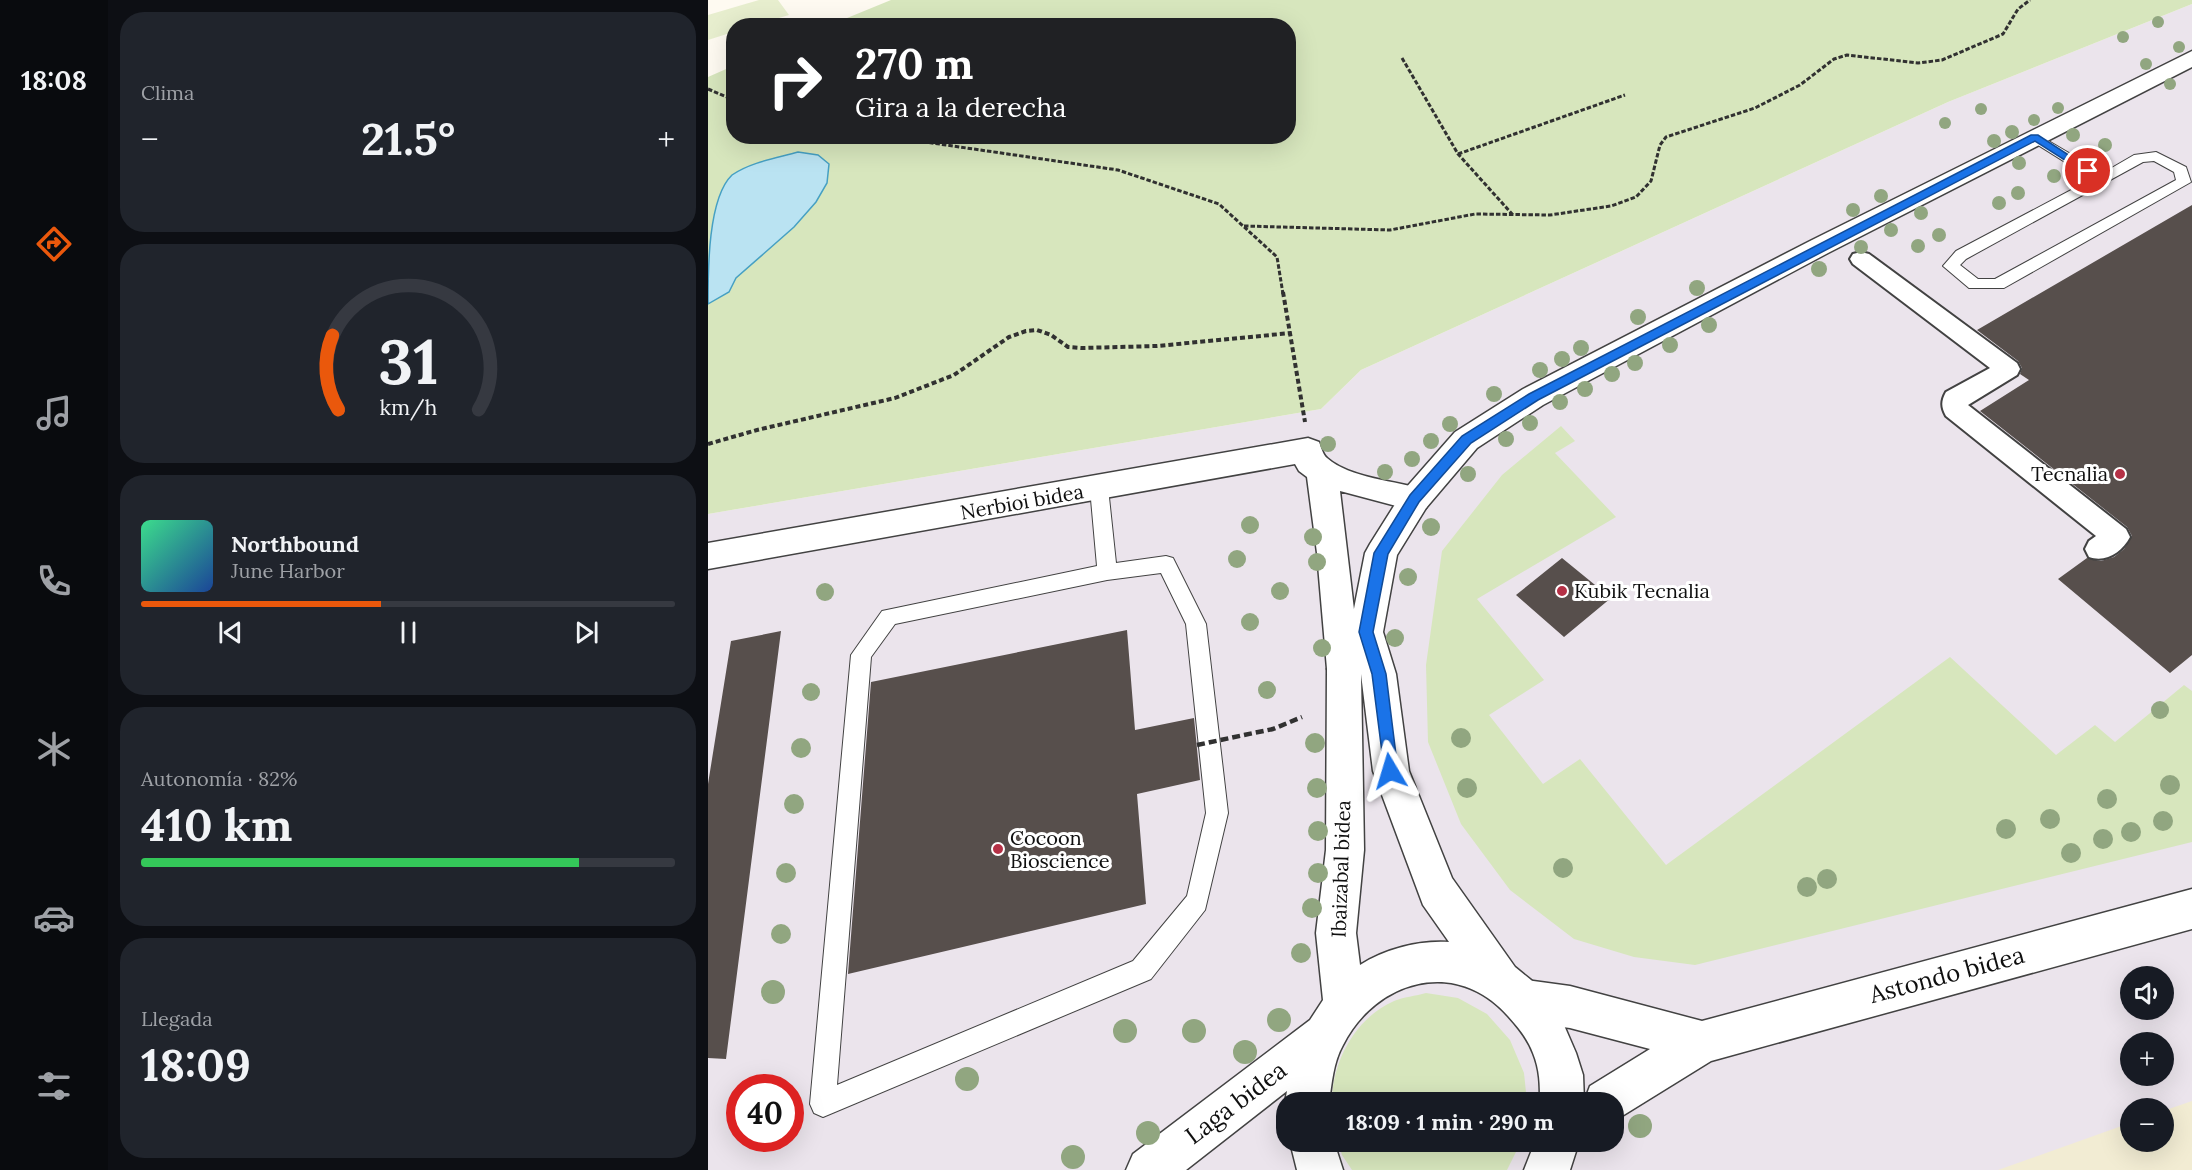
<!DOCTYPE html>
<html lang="es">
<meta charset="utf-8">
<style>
body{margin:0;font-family:Lora,serif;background:#20242c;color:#f1f3f6;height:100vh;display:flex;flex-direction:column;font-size:22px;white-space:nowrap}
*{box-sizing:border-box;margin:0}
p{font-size:20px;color:#9ea1a6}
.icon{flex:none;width:33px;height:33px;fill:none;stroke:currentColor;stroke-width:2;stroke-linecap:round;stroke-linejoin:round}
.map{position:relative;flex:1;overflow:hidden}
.drawer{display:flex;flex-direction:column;gap:12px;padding:12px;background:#0d0f14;width:600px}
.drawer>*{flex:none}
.top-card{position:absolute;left:18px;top:18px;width:570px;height:126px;border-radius:24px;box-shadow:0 6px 24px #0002;background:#202124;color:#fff;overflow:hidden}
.controls{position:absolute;left:1412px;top:966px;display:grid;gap:12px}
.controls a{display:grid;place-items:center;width:54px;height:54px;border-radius:50%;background:#171b24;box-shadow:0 6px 24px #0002;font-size:30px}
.speed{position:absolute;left:18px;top:1074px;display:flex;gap:12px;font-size:30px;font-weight:700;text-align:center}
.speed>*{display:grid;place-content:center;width:78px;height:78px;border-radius:50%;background:#171b24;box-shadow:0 6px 24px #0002;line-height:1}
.speed .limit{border:9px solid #d22;background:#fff;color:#111}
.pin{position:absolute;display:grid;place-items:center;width:51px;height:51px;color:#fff;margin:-26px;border:3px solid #fff;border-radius:50%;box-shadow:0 2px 6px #0007}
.me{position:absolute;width:66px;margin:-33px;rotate:353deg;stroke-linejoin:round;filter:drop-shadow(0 0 4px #0008)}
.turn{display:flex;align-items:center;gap:21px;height:126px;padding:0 30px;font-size:27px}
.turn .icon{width:78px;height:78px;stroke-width:2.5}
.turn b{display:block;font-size:42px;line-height:51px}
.big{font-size:45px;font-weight:700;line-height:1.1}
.drawer .tile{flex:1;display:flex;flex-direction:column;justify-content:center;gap:9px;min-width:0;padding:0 21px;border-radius:24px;background:#20242c}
.drawer .dial{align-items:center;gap:0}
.dial svg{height:156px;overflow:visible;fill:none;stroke:#363941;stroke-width:7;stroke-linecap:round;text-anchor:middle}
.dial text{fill:#f1f3f6;stroke:none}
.song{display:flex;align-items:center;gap:18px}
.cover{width:72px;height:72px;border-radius:9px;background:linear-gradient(135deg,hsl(150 70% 55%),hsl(220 70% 35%))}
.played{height:6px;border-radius:3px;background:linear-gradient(90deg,#ea580c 45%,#363941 45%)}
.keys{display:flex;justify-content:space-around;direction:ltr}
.heat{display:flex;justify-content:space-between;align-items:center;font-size:33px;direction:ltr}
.charge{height:9px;border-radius:4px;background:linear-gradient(90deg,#34c759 82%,#363941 0)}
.trip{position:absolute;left:568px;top:1092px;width:348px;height:60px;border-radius:24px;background:#171b24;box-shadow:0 6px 24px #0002;font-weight:700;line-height:60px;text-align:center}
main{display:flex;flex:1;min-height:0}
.tabs{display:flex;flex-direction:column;width:108px;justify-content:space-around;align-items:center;background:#090b0e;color:#9ea1a6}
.tabs .icon{width:42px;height:42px}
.tabs .active{color:#ea580c}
.tabs b{font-size:27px;color:#f1f3f6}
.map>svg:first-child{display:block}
.industrial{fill:#ebe4ec;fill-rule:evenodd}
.farmland{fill:#f2ecd3}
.green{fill:#d7e6bd}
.pitch{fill:#e7eece}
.water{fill:#bae3f2;stroke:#46a0c3;stroke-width:1.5}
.building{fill:#574f4c}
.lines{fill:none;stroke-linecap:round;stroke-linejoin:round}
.service-casing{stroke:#424242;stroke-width:2}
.pedestrian-casing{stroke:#424242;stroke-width:4}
.minor-casing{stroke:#424242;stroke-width:3}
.tertiary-casing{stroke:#424242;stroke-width:3}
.path-far2{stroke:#313131;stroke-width:3;stroke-dasharray:4.5 2;stroke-linecap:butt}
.path-far1{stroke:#313131;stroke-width:4;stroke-dasharray:5 3;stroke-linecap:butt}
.path{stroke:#313131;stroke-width:4.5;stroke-dasharray:8 4;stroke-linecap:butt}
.service{fill:#fff;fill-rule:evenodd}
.pedestrian{fill:#fff;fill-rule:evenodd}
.minor{fill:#fff;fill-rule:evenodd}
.tertiary{fill:#fff;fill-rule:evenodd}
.path-bridge{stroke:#313131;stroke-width:4.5;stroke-dasharray:8 4;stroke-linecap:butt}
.tree{fill:#91a680}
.route{fill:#1a73e8;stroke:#114b97;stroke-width:1.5}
.poi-dot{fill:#b53146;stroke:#fff;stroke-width:2}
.labels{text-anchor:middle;stroke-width:6;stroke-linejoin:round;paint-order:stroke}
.poi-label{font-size:20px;fill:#0f0f0f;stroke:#fff;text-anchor:start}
.street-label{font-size:20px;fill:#0f0f0f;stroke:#fff}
.near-street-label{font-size:24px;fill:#0f0f0f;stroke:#fff}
</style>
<main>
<nav class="tabs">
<b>18:08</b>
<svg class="icon active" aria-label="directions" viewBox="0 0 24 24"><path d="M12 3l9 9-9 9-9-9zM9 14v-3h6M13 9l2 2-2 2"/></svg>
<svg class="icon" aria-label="music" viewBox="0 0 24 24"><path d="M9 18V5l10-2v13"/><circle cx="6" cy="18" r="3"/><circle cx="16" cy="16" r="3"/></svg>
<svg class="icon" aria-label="phone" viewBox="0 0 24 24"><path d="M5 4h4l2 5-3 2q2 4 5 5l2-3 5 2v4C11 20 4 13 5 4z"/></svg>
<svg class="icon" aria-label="climate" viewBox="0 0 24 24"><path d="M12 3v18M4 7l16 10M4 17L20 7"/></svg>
<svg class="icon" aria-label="car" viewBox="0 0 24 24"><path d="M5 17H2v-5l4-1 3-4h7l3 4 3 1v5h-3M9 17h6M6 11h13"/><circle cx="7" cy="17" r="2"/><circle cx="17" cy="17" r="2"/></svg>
<svg class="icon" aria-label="filters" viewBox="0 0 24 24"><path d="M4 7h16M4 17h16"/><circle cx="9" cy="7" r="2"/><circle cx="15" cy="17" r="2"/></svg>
</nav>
<section class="drawer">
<div class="tile"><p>Clima</p>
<div class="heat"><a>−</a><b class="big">21.5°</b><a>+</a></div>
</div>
<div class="tile dial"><svg viewBox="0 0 100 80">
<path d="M14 69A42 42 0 1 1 86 69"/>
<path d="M14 69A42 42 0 0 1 11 31" stroke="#ea580c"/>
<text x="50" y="56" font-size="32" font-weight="700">31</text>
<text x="50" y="72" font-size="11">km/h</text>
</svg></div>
<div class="tile">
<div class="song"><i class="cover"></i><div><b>Northbound</b><p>June Harbor</p></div></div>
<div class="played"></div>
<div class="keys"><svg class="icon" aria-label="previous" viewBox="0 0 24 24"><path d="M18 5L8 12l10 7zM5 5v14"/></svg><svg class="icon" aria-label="pause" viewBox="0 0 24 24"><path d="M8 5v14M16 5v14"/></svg><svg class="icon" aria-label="next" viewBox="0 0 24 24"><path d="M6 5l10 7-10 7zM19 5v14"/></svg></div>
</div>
<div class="tile"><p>Autonomía · 82%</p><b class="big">410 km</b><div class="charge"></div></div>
<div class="tile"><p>Llegada</p><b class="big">18:09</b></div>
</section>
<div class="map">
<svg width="1484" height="1170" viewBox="0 0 1484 1170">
<rect width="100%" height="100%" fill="#fefaf1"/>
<path class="industrial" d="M1484 4V1170H0V514L613 409 653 370 1240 102ZM1422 976H1455V1010H1422ZM1422 1042H1455V1076H1422ZM32 1088H82V1138H32ZM579 1102H906V1142H579ZM1422 1108H1455V1142H1422Z"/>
<path class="farmland" d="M1484 1101V1170H1290L1422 1123V1142H1455V1111Z"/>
<path class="green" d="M183 0H1484V4L1240 102 653 370 613 409 0 514V77L25 66 26 136H580V26L122 25Z
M853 426 867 441 847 453 908 517 769 599 836 680 781 715 835 784 872 759 958 865 1242 657 1348 755 1387 725 1407 742 1476 685 1484 691V842L987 965 926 957 866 939 802 890 753 824 720 742 718 665 734 551 794 475Z
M718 993 750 998 779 1014 802 1040 816 1073 819 1102H624C624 1062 647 1018 686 1001 695 997 708 996 718 993Z
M630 1142H813L799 1170H644L634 1155Z"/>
<path class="pitch" d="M51 0H70L81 15 47 25 26 26 25 32 0 40V15Z"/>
<path class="water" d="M90 152 110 155 121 164 119 183 108 202 86 227 28 278 21 292 0 304C0 269 0 198 24 175 43 162 69 158 90 152Z"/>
<path class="building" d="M1484 205V655L1462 673 1350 579 1379 558 1393 561 1406 557 1416 549 1424 536 1419 527 1272 411 1321 380 1312 374 1314 368 1310 361 1269 330Z
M854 558 903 598 856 637 808 595Z
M419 630 427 730 486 718 492 780 429 794 438 904 140 974 163 682Z
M73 631 18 1059 0 1058V784L23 641Z"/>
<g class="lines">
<g class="service-casing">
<path id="service" d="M1327 133 1395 173 1426 155 1448 152 1478 167 1483 182 1296 288H1261L1235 266 1248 251 1384 179 1322 140 1320 137 1322 134ZM1446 161 1466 172 1468 180 1287 279H1270L1252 265 1258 259 1435 162Z
M391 481 397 483 400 488 408 563 458 556 465 558 498 624 520 813 497 910 443 979 115 1117 106 1113 102 1104 143 655 174 611 389 566 382 488 385 483ZM453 573 478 624 498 813 479 896 425 961 129 1085 163 657 187 624 399 580Z"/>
</g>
<g class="pedestrian-casing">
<path id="pedestrian" d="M1153 252 1161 254 1309 363 1312 369 1309 375 1260 405 1418 529 1422 537C1414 552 1398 563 1381 557L1377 549 1381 541 1388 536 1238 416C1233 407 1233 401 1238 392L1282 368 1145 264 1142 259 1145 254Z"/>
</g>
<g class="minor-casing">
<path id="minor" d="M600 438 611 442C613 447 615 455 619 458 641 478 689 481 718 490L723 499 718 508 707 511 632 491 653 669 648 680 636 684 624 680 619 669 609 553 599 477 591 471 587 464 0 569V543Z
M1484 889V929L1003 1061 906 1121V1102H876L882 1086 942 1049 862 1028 818 1022 803 1016 797 1001 803 986 818 980 862 986 994 1021Z"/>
</g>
<g class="tertiary-casing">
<path id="tertiary" d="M1484 51V67L1120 253 835 405 769 448 718 508 689 555 675 632 688 674 701 771 744 878 807 967 823 980 839 997 852 1016 868 1053 875 1075 876 1102H832C832 1085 832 1070 825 1053 820 1039 810 1027 800 1016 748 957 668 980 635 1045 625 1063 624 1083 621 1102H579V1107L577 1102 579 1091 478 1170H418L425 1154 602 1020 615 1000 608 933 618 850 619 669 642 629 657 553 662 544 696 490 747 432 815 389 1102 241ZM653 674 665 771 715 905 741 942C711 940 677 949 652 965L648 933 656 850Z
M582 1142H626L635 1170H589Z
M827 1142H871L862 1170H816Z"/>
</g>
<path class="path-far2" d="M694 58 750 154 805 215
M0 89 26 100
M176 136 410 170 511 204 569 257 575 294
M750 154 917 95
M536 226 682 230 767 214 842 215 903 206 928 197 943 181 952 145 958 137 1047 108 1092 85 1126 59 1139 55 1210 63 1234 60 1295 34 1310 9 1322 0"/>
<path class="path-far1" d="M575 292 597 422
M0 444 49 430 187 398 246 375 301 337 318 331 329 330 343 335 360 347 374 348 449 346 583 333"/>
<path class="path" d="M536 735 565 729 594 717"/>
<use href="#service" class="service"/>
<use href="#pedestrian" class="pedestrian"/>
<use href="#minor" class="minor"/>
<use href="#tertiary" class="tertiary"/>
<path class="path-bridge" d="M489 745 536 735"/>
</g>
<g class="tree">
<circle cx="1450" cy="22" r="6"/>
<circle cx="1415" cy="37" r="6"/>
<circle cx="1471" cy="47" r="6"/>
<circle cx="1438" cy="64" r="6"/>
<circle cx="1462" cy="84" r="6"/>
<circle cx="1350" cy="108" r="6"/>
<circle cx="1273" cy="109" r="6"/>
<circle cx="1326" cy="120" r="6"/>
<circle cx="1237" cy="123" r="6"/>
<circle cx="1304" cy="132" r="7"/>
<circle cx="1365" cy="135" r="7"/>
<circle cx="1286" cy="141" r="7"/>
<circle cx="1397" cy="145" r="7"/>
<circle cx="1311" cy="163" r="7"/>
<circle cx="1346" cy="176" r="7"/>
<circle cx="1310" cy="193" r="7"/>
<circle cx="1173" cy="196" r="7"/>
<circle cx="1291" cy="203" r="7"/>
<circle cx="1145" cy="210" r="7"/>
<circle cx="1213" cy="213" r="7"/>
<circle cx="1183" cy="230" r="7"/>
<circle cx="1231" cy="235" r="7"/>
<circle cx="1210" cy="246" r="7"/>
<circle cx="1153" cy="247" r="7"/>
<circle cx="1111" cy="269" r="8"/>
<circle cx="989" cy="288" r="8"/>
<circle cx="930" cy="317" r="8"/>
<circle cx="1001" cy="325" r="8"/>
<circle cx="962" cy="345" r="8"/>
<circle cx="873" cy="348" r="8"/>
<circle cx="854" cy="359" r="8"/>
<circle cx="927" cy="363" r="8"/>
<circle cx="832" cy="370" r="8"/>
<circle cx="904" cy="374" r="8"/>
<circle cx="877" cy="389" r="8"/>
<circle cx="786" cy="394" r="8"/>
<circle cx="852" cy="402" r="8"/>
<circle cx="822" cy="423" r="8"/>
<circle cx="742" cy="424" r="8"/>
<circle cx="798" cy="439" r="8"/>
<circle cx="723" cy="441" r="8"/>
<circle cx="620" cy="444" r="8"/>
<circle cx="704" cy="459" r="8"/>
<circle cx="677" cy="472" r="8"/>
<circle cx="760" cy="474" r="8"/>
<circle cx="542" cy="525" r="9"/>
<circle cx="723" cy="527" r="9"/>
<circle cx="605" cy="537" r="9"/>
<circle cx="529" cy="559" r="9"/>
<circle cx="609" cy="562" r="9"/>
<circle cx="700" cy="577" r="9"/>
<circle cx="572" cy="591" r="9"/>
<circle cx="117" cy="592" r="9"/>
<circle cx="542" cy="622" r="9"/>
<circle cx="687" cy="638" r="9"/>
<circle cx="614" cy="648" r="9"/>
<circle cx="559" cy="690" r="9"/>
<circle cx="103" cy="692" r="9"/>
<circle cx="1452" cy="710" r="9"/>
<circle cx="753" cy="738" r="10"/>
<circle cx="607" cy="743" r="10"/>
<circle cx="93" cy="748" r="10"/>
<circle cx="1462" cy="785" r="10"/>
<circle cx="609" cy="788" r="10"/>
<circle cx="759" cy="788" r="10"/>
<circle cx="1399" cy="799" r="10"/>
<circle cx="86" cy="804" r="10"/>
<circle cx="1342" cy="819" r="10"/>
<circle cx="1455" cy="821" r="10"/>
<circle cx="1298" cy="829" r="10"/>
<circle cx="610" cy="831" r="10"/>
<circle cx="1423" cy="832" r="10"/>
<circle cx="1395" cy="839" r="10"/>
<circle cx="1363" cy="853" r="10"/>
<circle cx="855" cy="868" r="10"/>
<circle cx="78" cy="873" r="10"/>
<circle cx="610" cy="873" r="10"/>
<circle cx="1119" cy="879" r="10"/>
<circle cx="1099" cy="887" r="10"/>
<circle cx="604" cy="908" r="10"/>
<circle cx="73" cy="934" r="10"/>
<circle cx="593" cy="953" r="10"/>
<circle cx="65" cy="992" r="12"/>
<circle cx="571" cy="1020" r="12"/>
<circle cx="417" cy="1031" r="12"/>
<circle cx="486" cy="1031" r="12"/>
<circle cx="537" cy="1052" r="12"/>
<circle cx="259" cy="1079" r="12"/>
<circle cx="932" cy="1126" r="12"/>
<circle cx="440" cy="1133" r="12"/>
<circle cx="365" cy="1157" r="12"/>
</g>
<path class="route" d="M1323 135H1330L1385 171 1377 173 1327 141 830 400 763 443 711 502 680 554 665 632 678 674 690 771 688 776 682 778 677 776 664 674 651 632 666 553 702 495 754 436 821 394Z"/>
<g class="poi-dot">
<circle cx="1412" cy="474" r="6"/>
<circle cx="854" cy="591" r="6"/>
<circle cx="290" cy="849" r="6"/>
</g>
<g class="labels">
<g class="poi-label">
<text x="1400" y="481" text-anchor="end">Tecnalia</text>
<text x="866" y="598">Kubik Tecnalia</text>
<text x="302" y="845">Cocoon<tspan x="302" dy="23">Bioscience</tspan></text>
</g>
<g class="street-label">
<text transform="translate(314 502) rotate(-10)" y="7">Nerbioi bidea</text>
<text transform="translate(633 869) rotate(-88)" y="7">Ibaizabal bidea</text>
</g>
<g class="near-street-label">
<text transform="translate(1239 975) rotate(-15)" y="8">Astondo bidea</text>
<text transform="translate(528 1103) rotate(-37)" y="8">Laga bidea</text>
</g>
</g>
</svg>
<div class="controls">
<a><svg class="icon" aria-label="sound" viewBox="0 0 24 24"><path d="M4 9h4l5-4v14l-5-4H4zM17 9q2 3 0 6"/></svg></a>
<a>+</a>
<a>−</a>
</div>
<div class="speed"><div class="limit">40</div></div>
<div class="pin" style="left:1380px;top:171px;background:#d93025"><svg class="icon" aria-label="arrive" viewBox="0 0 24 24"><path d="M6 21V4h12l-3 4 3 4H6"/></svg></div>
<svg class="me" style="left:682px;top:771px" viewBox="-20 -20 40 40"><path d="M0-17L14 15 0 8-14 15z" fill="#1a73e8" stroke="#fff" stroke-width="4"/></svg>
<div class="trip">18:09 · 1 min · 290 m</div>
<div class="top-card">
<div class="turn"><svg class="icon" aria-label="right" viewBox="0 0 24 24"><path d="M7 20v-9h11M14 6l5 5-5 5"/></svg><div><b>270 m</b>Gira a la derecha</div></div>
</div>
</div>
</main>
